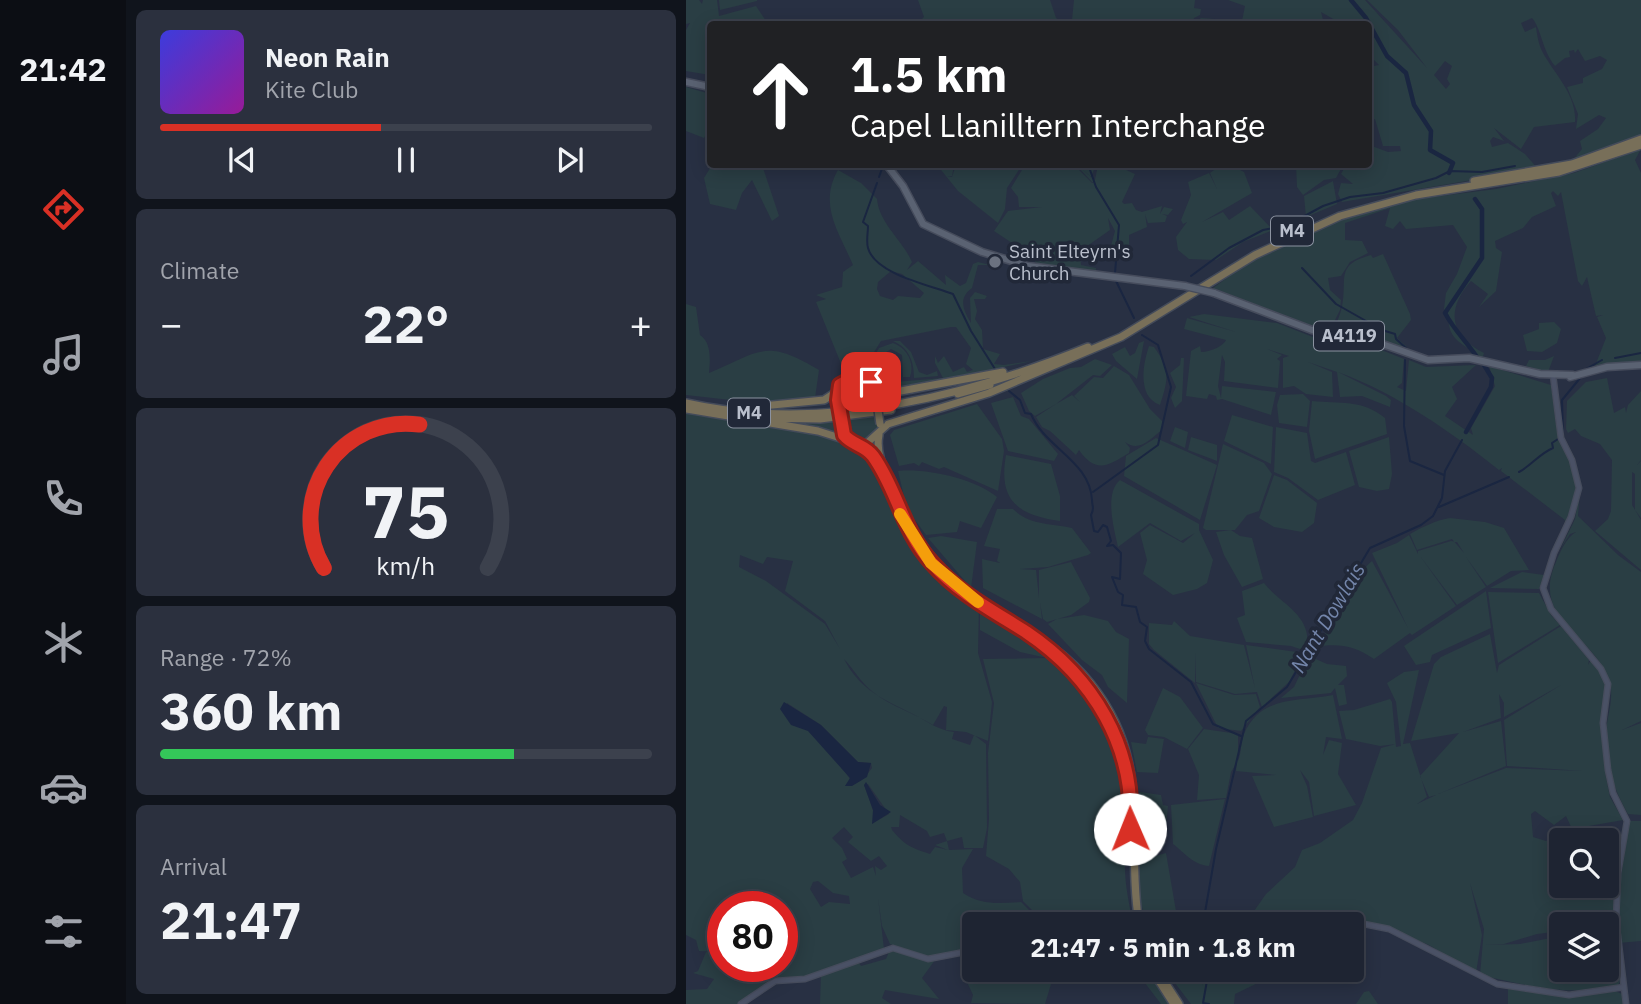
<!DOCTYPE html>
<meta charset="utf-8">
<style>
body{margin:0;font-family:"IBM Plex Sans",sans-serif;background:#2b303e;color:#f1f3f6;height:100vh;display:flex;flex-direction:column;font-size:26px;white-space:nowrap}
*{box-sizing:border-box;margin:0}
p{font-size:23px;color:#a1a4ac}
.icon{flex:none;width:38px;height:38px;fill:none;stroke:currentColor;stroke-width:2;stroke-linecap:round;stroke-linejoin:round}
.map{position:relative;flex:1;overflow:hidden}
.drawer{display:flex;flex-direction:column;gap:10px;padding:10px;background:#10141c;width:560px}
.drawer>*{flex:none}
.hud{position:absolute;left:21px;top:21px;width:665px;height:147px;border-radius:7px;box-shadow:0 4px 18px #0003,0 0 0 2px #3c414d;background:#202124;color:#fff;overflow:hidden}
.buttons{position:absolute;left:863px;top:828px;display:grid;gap:14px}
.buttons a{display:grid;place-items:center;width:70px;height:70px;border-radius:7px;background:#1e2432;box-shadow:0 4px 18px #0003,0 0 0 2px #3c414d;font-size:35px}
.speed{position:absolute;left:21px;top:891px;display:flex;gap:14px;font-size:35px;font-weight:700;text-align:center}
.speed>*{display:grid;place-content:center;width:91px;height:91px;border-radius:50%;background:#1e2432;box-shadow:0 4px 18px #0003,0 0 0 2px #3c414d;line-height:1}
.speed .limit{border:10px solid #d22;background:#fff;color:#111}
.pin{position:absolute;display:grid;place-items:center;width:60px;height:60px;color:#fff;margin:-30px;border-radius:14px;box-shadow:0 4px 10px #0006}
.me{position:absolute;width:77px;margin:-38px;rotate:359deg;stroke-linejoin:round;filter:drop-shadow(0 0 5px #0008)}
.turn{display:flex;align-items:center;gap:24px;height:147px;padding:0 28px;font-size:32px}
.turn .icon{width:91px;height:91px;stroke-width:2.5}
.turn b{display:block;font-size:49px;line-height:60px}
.big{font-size:52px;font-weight:700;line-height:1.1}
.drawer .widget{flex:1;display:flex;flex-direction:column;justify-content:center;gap:10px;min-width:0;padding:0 24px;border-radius:10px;background:#2b303e}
.drawer .dial{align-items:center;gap:0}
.dial svg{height:182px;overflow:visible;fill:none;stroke:#3c414d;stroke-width:7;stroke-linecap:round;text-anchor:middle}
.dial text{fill:#f1f3f6;stroke:none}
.song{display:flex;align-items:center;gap:21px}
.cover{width:84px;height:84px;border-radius:10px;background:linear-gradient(135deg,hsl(240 70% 55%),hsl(300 70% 35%))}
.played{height:7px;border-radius:4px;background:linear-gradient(90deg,#d93025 45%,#3c414d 45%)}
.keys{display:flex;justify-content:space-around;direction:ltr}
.heat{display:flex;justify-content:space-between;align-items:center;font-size:38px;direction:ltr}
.charge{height:10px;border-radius:5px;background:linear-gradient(90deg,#34c759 72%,#3c414d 0)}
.trip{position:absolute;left:276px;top:912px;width:402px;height:70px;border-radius:7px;background:#1e2432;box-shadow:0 4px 18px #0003,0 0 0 2px #3c414d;font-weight:700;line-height:70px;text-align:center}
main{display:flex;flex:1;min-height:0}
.dock{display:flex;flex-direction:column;width:126px;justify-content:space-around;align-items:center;background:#0c0e14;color:#a1a4ac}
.dock .icon{width:49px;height:49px}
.dock .current{color:#d93025}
.dock b{font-size:32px;color:#f1f3f6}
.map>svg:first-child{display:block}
.green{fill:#2a3e44;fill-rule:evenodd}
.water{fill:#1a2641}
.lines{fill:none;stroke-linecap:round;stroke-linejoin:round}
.stream{stroke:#1a2641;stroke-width:2}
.river{stroke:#1a2641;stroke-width:4.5}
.secondary-casing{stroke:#464c5c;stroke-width:7}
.primary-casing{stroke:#464c5c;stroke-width:9}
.highway-casing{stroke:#444b5a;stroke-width:10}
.secondary{stroke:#4a5165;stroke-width:4.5}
.primary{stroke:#5a6272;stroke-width:6}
.highway{stroke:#786f59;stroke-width:7}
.primary-bridge-casing{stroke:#464c5c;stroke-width:9;stroke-linecap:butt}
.highway-bridge-casing{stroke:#444b5a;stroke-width:10;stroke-linecap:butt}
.primary-bridge{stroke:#5a6272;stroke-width:6}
.highway-bridge{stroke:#786f59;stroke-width:7}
.route-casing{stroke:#8d1f18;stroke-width:18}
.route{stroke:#d93025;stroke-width:12}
.slow{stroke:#f59e0b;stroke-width:12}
.worship-dot{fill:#6b7280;stroke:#212838;stroke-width:2.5}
.labels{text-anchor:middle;stroke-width:7;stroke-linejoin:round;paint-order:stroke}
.shield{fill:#212838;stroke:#8b92a0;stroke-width:2}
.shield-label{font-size:18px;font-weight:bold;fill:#b9bfcc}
.poi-label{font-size:19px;fill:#b9bfcc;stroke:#212838;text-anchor:start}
.water-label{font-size:21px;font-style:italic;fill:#7385aa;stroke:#212838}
</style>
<main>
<nav class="dock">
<b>21:42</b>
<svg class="icon current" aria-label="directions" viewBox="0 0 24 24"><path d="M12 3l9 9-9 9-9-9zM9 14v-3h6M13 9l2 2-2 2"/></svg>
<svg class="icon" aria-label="music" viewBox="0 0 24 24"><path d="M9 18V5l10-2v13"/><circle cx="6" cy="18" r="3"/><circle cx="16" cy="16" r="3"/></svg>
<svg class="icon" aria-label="phone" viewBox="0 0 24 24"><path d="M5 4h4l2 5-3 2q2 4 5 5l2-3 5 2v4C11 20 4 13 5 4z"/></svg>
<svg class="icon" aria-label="climate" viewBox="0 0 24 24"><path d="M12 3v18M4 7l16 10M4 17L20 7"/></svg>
<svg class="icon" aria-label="car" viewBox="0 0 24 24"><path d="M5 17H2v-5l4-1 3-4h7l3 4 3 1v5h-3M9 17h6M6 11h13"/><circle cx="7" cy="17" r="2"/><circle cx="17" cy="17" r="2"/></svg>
<svg class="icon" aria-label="filters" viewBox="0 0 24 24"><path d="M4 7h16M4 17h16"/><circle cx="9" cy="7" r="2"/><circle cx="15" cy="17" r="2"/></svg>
</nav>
<section class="drawer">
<div class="widget">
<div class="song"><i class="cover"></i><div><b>Neon Rain</b><p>Kite Club</p></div></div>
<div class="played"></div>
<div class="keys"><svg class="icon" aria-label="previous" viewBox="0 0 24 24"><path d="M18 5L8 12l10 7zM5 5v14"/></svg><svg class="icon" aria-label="pause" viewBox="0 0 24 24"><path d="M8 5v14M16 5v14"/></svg><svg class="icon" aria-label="next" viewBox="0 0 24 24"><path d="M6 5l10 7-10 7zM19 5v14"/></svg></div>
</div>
<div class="widget"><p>Climate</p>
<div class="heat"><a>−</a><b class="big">22°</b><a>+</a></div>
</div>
<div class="widget dial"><svg viewBox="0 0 100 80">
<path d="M14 69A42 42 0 1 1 86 69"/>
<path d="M14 69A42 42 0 0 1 56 6" stroke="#d93025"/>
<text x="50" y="56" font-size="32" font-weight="700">75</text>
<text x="50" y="72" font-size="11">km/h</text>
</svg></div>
<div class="widget"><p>Range · 72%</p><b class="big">360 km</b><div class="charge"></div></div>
<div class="widget"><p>Arrival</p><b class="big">21:47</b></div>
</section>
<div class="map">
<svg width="955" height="1004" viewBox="0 0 955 1004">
<rect width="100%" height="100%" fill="#283043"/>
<path class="green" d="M0 0H13L16 4 17 0H31L33 16 70 6 82 24H32V19L31 24H24V75L0 71V30L4 23 0 24Z
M33 0H71V1L34 10Z
M232 0H364L370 18 381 24H237L227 19 235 20 238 17Z
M388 0H509L508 8 515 9 514 15 508 18 506 24H389L386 20Z
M542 0H679L741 68 712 30 681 0H955V135L887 160 896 149 894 141 912 129 920 118 913 115 890 129 892 114 881 87 897 83V78L916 69 921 60 914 56 899 61 892 49 889 53 888 50 883 51 884 57 879 58 869 66C856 50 855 28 846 18L835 23 839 32 850 27C851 34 852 42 855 49 866 72 891 93 889 122L848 127 835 149 808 128 818 141 807 137 804 141 806 147 822 143 839 154 852 169 656 202 652 194 655 183 667 184 655 174 660 165 682 164 683 145 702 152 715 151 714 146H697L689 119H683V67L693 65 683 55 682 24H656L635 12 638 24H509L515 18 556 21 559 6ZM759 61 766 66 761 79 764 84 760 89 748 75Z
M0 87 24 94V127L18 138 0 131Z
M955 149 949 160 955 173V363L909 366 920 338 911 317 917 315 910 316 901 277 896 286 892 281 875 192 872 196 867 191 865 193 870 206 846 217 837 228 809 241 810 248 816 252 810 291 793 307 802 294 785 281C760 309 763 336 798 353L796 359 786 357 785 350C770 341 761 334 763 316L758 309 760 293 771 274 781 247 767 225 720 229 714 221 707 229 699 226 704 208 659 223V240L676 241 682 253 664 262 655 276 642 278 644 290 655 300 654 310 643 332 527 288 553 269 596 245 661 217 723 200 810 189 888 173Z
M26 165H76L93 216 86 221 66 180 56 193 50 210 24 204 18 178Z
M251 165H268L266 176H261L266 177 270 165H336L321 188 319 209 312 223 272 191Z
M339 165H388L406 183 409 182H406L392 167 394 165H410L405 177 396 169 409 180 412 165H429L449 174 436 202 438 204 446 203 450 210 456 212 476 206 474 214 478 207 487 209 482 215 476 214 481 216 479 222 462 223 459 214 461 227 443 235V248L423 253 429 231 422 218 424 230 394 251 395 265 410 268V273L353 266 341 253 308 231 322 211 356 207H333L332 197 325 188Z
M535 165H544L558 172 566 193 516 222 537 212 543 220 564 206 587 230 557 242 530 260 503 259 492 250 490 237 501 222 497 224 495 220 505 195 502 182 523 173 531 189 524 173Z
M610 165H657L650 178 638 180 617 195 611 187Z
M152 170 175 183 191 199C193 223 217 241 226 262L221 270 232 261 260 285 259 275 274 286 280 283 287 264 292 262 304 265H292L286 288C272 298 277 310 285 323L284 298 289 292 301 296 299 299H288L291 311 289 319 296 330 297 349 314 354 308 364 318 365 346 361 204 391 190 382 189 375H185L192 370 209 382 257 378 249 363V356L252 363 258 356 267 372 278 367 281 372 287 370 280 364 285 348 270 327H265L195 341 178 368 158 371 130 302 140 299 130 295 156 287 157 272 167 265C153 232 132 205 152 170ZM205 271 216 274 238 293 234 298 212 296 207 300 194 296 191 289 192 282Z
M647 181 651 204 620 217 618 196Z
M697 254 724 314 725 320 711 338 720 346V352L647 333C650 324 654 315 656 307 662 279 648 265 685 255L687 258Z
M0 304 10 307 14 335C26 343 24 361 23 373 75 351 79 338 133 370L129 398 80 404 0 395Z
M518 314 591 323 627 337 683 345 718 359 716 383 711 387 720 391 723 360 740 367 790 365 766 387 771 399 759 416 787 435 785 428 809 386 803 366 865 385 871 432 885 459 891 487 878 528 879 520 815 471 816 468 813 470C764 431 711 394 652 372L700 396 705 400 704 407 676 396 654 397 651 372 622 362 646 372 647 397 620 394 608 386 597 388V358L603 356 581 349 596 355 591 359 594 361 592 388 538 381 539 362 536 355 532 386 535 398 536 386 590 392 585 415 536 399 531 400 530 396 523 394 521 399 500 396 505 351 514 346 515 352C526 352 538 345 540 340L498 329 501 318 550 332 503 317Z
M868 322 875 329 871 343 856 352 841 351 837 335 853 329V323Z
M207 341H214L225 352 233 372 241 375 251 371 252 376 228 378C228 361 223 348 207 341Z
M458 341 451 379 430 361 426 354 439 347 444 356 449 353 453 343Z
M207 343C221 348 229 363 224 377H217L216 355 205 349 189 359 182 377 177 375 193 348Z
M463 346 468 347C485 370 482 380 474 405 452 397 456 367 463 346Z
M868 356 862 372 840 366 843 360H859Z
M495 358H498L496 401 489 408 485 398 490 387 484 373 494 365Z
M409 359 426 365 414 376 407 375 370 404 386 395 395 403 388 396 408 377 417 378 428 366 443 375 464 409 477 422 476 430C464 439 453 453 439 442L444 448 443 453C422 466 410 474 393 450L390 455 364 431 356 427 350 417 370 404 349 416 343 411 335 393 357 379 384 368 395 367Z
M169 378 186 386 189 405 155 410 156 385Z
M921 378 928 413 939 407 940 413 942 405 955 391V460L951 465 955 461V518L949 510V474L946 472V505L955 520V570L909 531 922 519 925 511 926 460 914 444 895 436 889 429 882 433 880 429 881 401 900 382Z
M617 394 624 401 621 427 593 423 591 405 594 395Z
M327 397 335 416 343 419 372 454 368 461 322 451 305 403Z
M626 401C654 404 676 399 699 418L701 434 629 459 623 431Z
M291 404 316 439 318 451 312 491 258 467 253 469 236 462 233 466 228 463 213 466 204 435 208 430Z
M0 412C57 428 131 417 180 455 201 471 207 507 220 529 239 562 263 583 293 605L292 653 306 702 302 741 280 732 260 730 261 707 258 706 247 725C228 713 204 706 187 692 175 683 167 668 158 659 174 690 197 699 227 714 241 721 251 730 268 732L266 739 284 745 288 735 300 744 301 828 297 848H278L276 837 261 841 258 833 244 837 241 831 214 815 213 827H205L206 830C221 847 224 847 244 854L249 847 262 850 249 845 261 841 263 850 287 849 276 868 277 893C296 906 315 903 335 902L357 924H289V939H280L277 951 242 958 204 944 196 926 192 898 198 949 117 978 92 979 81 966H96V906H37V952L13 951 10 940 0 935ZM54 555 77 564 81 557 107 561 99 591 139 621 154 649 139 624 80 581 53 567ZM101 703 135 725 172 762 185 763 186 768C179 778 171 785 159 786L165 781C161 772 128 735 121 730 111 723 106 726 99 715ZM182 784 203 814 187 823V810L178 785ZM158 827 167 837 162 842 185 861 193 856 201 866 195 870 189 866 190 876 187 867 165 878 156 862 161 859 156 848 146 838ZM132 881 147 893 163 896 164 904 143 902 135 907 124 889 127 882Z
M546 415 587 427 585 464 538 441Z
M191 416V431L178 442 159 434 156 421Z
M152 421 158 439 92 423Z
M489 427 502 432 499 448 484 441Z
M590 427 621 433 625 461 629 463 660 452 669 485 632 500 602 478 588 472Z
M505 437 531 445V461L502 450Z
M703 437 706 474 703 489 691 491 673 487 663 451Z
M470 438 531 465 514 520 438 476 440 456Z
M537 444 578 463 586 474 573 511 561 515 549 530H520L517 528Z
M320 455 365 464 374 496V521C331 515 312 500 320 455Z
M212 471C242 468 289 479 311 497L295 528 274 521 271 532 240 535 221 509Z
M588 475 601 480 631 503 628 523 616 532 588 527 573 518Z
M434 480 513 524V530L527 560 521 583 511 589 487 595 457 574 461 560 454 533 464 525 497 543 509 533 495 541 464 523 432 547C428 529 418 493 434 480Z
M894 489 892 516 932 555 955 572V721L936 730 955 723V815L942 814C928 790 918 761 920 733 921 715 929 697 923 680 907 634 844 620 870 562 874 552 880 538 890 532L884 534 875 548 889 519Z
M311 509H327C344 526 365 523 386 528L405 553 402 555 362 567 334 569 350 570 353 598V570L385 562 404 598 403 602 385 615 361 622 357 619 354 603 356 619 297 588 296 559 314 563 311 561 314 549 298 546Z
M764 518 799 522 818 528 843 570 825 571 801 586 780 557 800 587 771 605 734 556 770 606 726 635 724 633 688 659C668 645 652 643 628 647 648 628 668 575 686 561L722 628 686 553 711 543 723 535 732 554V551L765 541 771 542 778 553 766 539 731 550 724 534C736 527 751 520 764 518Z
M545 530 554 536 566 538 577 579 556 587 538 555 530 532Z
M255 536 291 542 285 588 242 538Z
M836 572 858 575 853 589 804 588Z
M578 583C595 605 629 616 620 651L605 646 560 642 551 618 559 615 556 591Z
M800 591 805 628 746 655 744 662 730 665 718 646Z
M802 592 853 593 865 615 874 625 812 663Z
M294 606C381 658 440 700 443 812 444 828 439 844 439 860 438 881 443 903 447 924H360L337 901 334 882 323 869 300 856 303 819 302 753 308 703 297 659 361 658 334 652 294 630Z
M398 615 422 621 430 632 443 639 441 703 422 687 416 675 396 660 362 624 371 619Z
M488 621 504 636 558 645 569 688 560 645 618 653 603 682 576 707 571 692 549 694 510 682 509 653V683L468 650 463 644V623L486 625Z
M875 626 903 660 902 665 905 660 919 677 921 689 915 720 919 772 924 797 937 820 886 829 880 816 868 825 849 811 845 814 847 837 860 841 867 838C877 853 875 869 875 886H920L921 853 933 852C928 886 925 921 929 955 931 966 938 977 931 987 882 996 842 986 794 975L798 929 784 883 796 935 790 973 743 945 691 924 670 921 559 924 580 894 609 867 616 850 634 843 667 820 676 803 695 748 710 744 694 746 660 739 653 711 668 710 704 699 706 702 710 747 715 746 710 702 701 683 718 672 733 670 717 744 724 743 741 797 731 804 750 795 743 797 734 776 773 733 725 741 748 664 755 657 804 634 811 673 813 665ZM875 685 818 720 821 766 897 771 820 768 752 794 820 766 815 721 777 732 815 718 813 694 818 703V717ZM875 924H920V970H875V936L834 944 799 945 818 944 851 934 875 931Z
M623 656 641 664 660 666 661 676 652 685H658L661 704 653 706 649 688 645 693 595 698 608 687Z
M510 683 548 695 570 694 574 707 555 731 532 728Z
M477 688 494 697 517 728 501 749 478 737 462 735 459 730Z
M647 695 656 739 640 737 637 755 643 740 656 743 652 774 670 805 628 816 623 782 614 770 621 786 627 817 588 827 566 776 590 775 550 771 551 762 545 772 540 798 511 800 513 775 502 749 518 729 552 734V761C556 752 554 743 558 734 575 695 611 702 647 695Z
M462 737 478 739 472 773 451 772 445 742 460 744Z
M454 792 475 795 477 805 482 806 478 846 459 852 453 839Z
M539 799 523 866C507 865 498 852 487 844L485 805Z
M943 821H955V941L932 943 933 891Z
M480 853 491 917 487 924H462L454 902 450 862Z
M208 950 249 960 236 978 253 999 199 990 196 998 205 1004H134L135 975 172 962 175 966 200 959 203 952Z
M20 952 37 953V966H78L87 980 52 1004H0V990L21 989 28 979 7 973 12 971Z
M285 952H289V970H349L365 984 359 1004 285 1003 287 995 281 982 287 976 281 963Z
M449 970H464L486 1004H475Z
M479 970H510L517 976 516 986 518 976 512 970H570L576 981 549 994 548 1004H505Z
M822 989 880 997 929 991 936 994 939 1004H822Z
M683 991 692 1004H670L678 992Z"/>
<path class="water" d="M98 702 135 725 172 762 185 763 181 777 166 786H159L164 778 122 731 105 725 94 709Z
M180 782 194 805 205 812 186 824 187 810 178 785Z"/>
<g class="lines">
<path class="stream" d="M301 24H310
M402 164 410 187 433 225 429 273
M193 177 197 166
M191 183 177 222 182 226C182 233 180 241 182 248 189 274 243 285 267 294L285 331 309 369
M616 268 650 304 696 330 709 334 710 339 720 348
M505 276 543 248 577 230 602 225 637 206 664 197 697 193 750 178 764 171 796 172 829 166
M430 281 448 318
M929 358 955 353
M719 360 718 426 724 461 758 475
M900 369 916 360
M323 391 334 400 339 413 345 414C359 448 404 461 406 500 406 507 409 508 405 515L408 531 412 532 417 525 421 527 425 541 421 546 427 545 435 553 434 579 426 577 432 592 437 595 436 605 450 607 454 622 461 627 459 641 463 649 505 682 527 724 555 736
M877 436 876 400 895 377
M833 472C846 465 853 454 867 448L866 443 872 439
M407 492 472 445 485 387 472 345 456 335
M753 507 823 477
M517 924 530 849 560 721 601 687 684 548 735 525 747 516 756 498 759 471 776 440
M519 970 522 975 517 1003 523 1004"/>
<path class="river" d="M665 0 680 18 701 56 720 73 728 105 745 131 744 150 767 163 763 173
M789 199 796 209V258L759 313C768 330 780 341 791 357
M780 432 805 387 806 378 798 365"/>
<g class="secondary-casing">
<path id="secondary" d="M867 375 875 438 886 460 893 488 885 517 868 553 857 588 865 609 915 669 922 684 917 723 922 770 927 793 941 821 932 873 930 920 940 1004
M646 924 673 923 703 929 811 984 883 995 938 987
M55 1004 89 981 119 979 207 948 242 959 289 950"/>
</g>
<g class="primary-casing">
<path id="primary" d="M0 82 24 87
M200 164 217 186 237 224 296 252 342 266 499 286
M528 293 626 330 682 339 742 360 783 358 854 374 887 375
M884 377 921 367 955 365"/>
</g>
<g class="highway-casing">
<path id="highway" d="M788 181 886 164 955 139
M272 394 304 385
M152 400 156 383C176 366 185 389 204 393L317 372
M0 403C134 433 277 398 402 347
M56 408 138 400 152 391
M0 409 132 431 170 443H181L202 424 303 393 435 337 569 255 654 216 730 195 873 172 955 145
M71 418 134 419 205 410
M193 435C189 455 200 473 208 491 224 529 244 563 278 589 321 621 371 641 405 684 468 763 439 835 453 924
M173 444 181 449 193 468
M466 970 487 1003
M471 970 493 1004"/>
</g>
<use href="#secondary" class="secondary"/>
<use href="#primary" class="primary"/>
<use href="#highway" class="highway"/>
<g class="primary-bridge-casing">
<path id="primary-bridge" d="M499 286 528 293"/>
</g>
<g class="highway-bridge-casing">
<path id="highway-bridge" d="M190 396 194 424
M152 400 155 428"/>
</g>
<use href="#primary-bridge" class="primary-bridge"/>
<use href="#highway-bridge" class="highway-bridge"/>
</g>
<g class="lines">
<g class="route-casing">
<path id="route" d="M185 382 170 376 154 385 152 400 158 435C166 445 179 445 187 456 211 489 217 532 246 563 272 593 307 611 340 632 407 677 450 747 444 829"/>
</g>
<use href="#route" class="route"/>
<path class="slow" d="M214 514 245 563 292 602"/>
</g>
<circle class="worship-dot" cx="309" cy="262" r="7"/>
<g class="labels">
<g class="shield">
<rect x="585" y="216.5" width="42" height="29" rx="5"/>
<rect x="628" y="321.5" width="70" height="29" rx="5"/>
<rect x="42" y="398.5" width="42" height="29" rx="5"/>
</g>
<g class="shield-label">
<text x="606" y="237">M4</text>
<text x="663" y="342">A4119</text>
<text x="63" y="419">M4</text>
</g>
<g class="poi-label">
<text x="323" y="258">Saint Elteyrn's<tspan x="323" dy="22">Church</tspan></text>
</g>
<g class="water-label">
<text transform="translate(642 618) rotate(-59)" y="7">Nant Dowlais</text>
</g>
</g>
</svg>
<div class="buttons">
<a><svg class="icon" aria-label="search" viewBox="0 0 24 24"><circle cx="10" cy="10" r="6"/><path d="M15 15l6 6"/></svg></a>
<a><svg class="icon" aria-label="layers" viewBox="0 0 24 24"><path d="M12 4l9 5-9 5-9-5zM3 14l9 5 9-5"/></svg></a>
</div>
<div class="speed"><div class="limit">80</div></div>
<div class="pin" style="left:185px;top:382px;background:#d93025"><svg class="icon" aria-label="arrive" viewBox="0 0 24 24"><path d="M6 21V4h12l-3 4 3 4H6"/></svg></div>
<svg class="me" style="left:444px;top:829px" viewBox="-20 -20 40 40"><circle r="19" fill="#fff"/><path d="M0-13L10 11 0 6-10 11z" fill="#d93025"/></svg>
<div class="trip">21:47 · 5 min · 1.8 km</div>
<div class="hud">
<div class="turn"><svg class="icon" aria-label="ahead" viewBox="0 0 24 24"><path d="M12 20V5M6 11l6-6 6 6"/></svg><div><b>1.5 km</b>Capel Llanilltern Interchange</div></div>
</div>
</div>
</main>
